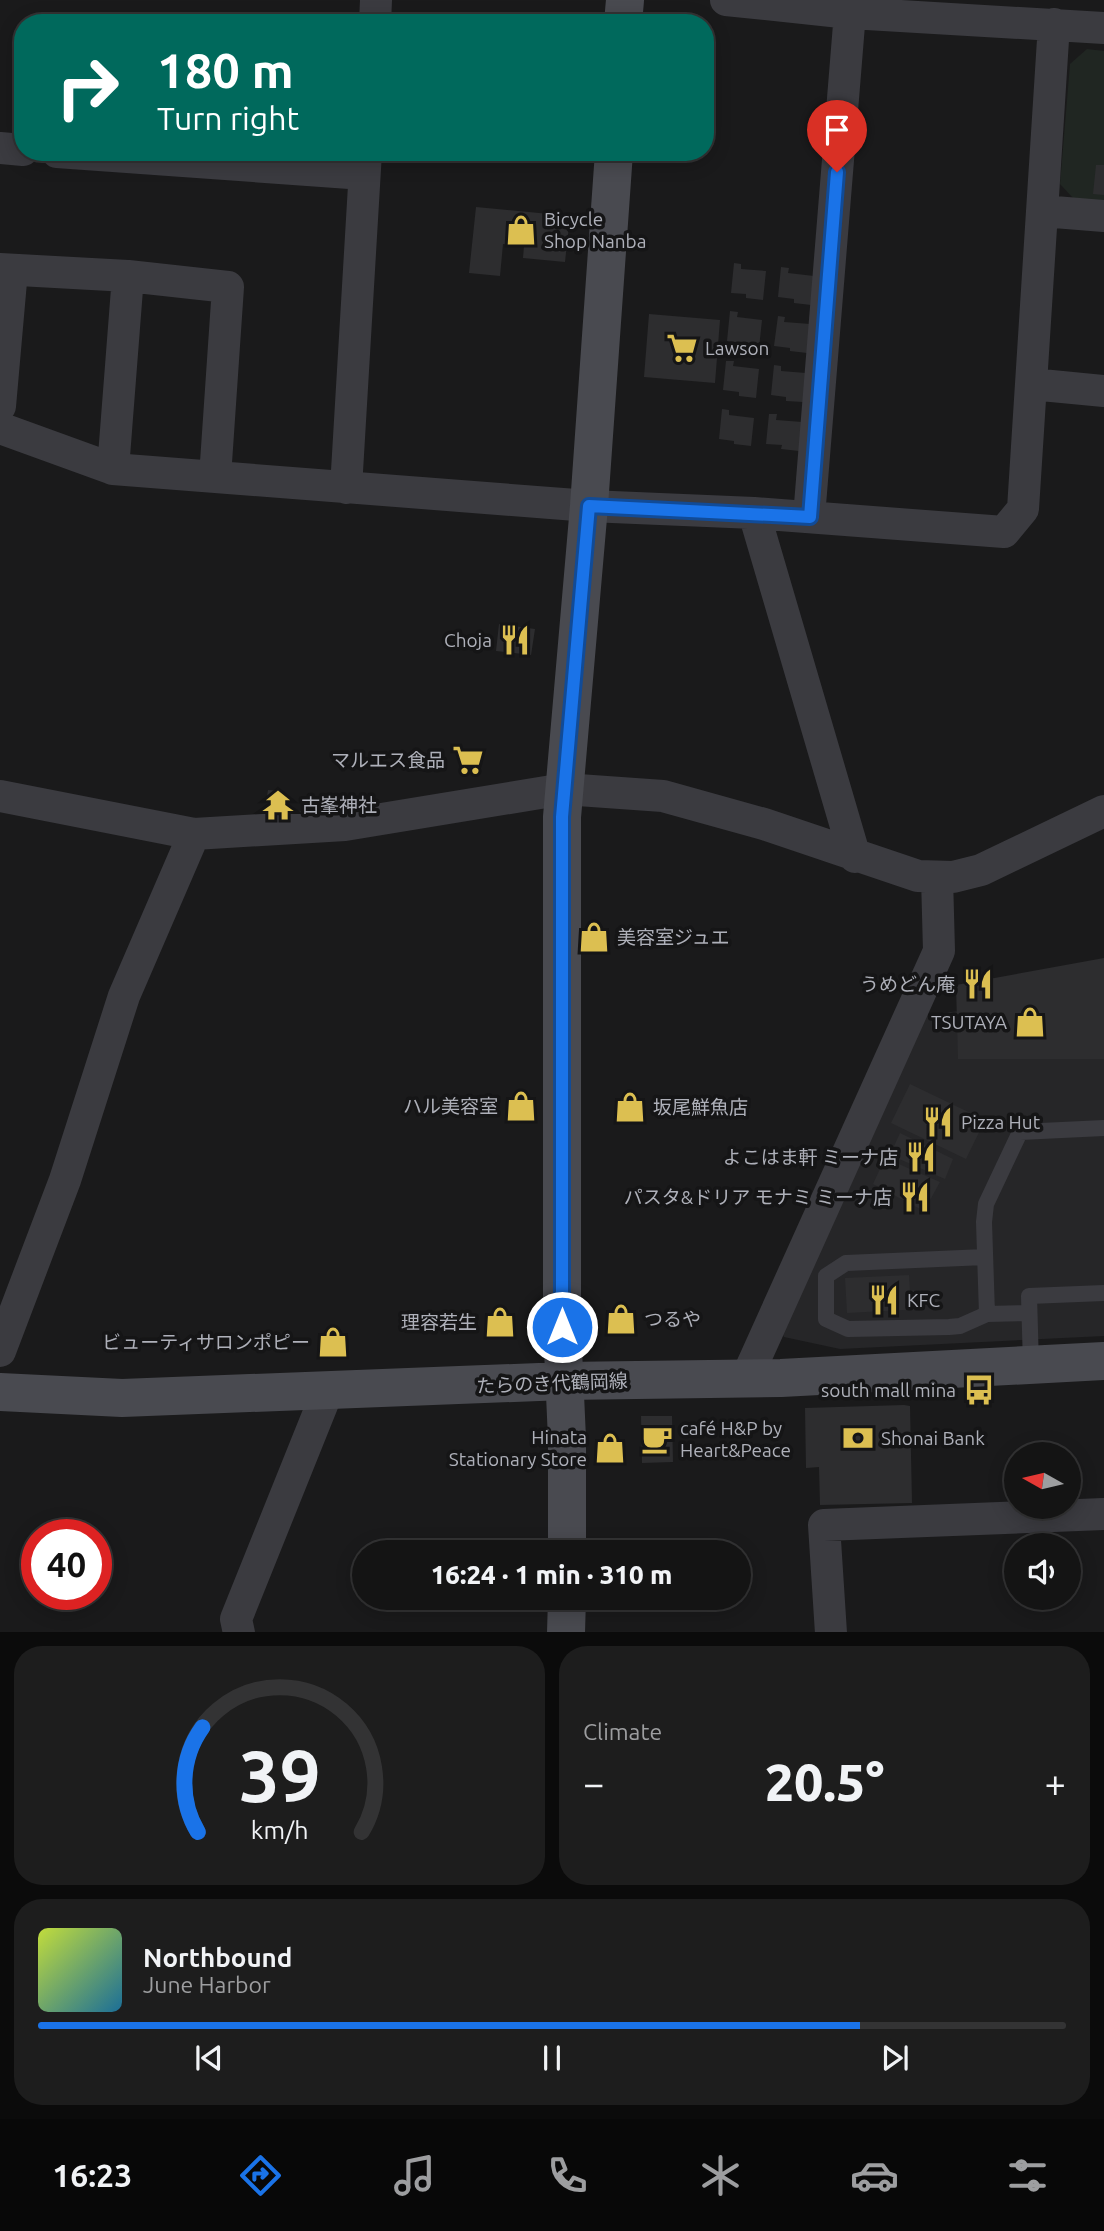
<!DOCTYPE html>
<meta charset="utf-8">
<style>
body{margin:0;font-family:Ubuntu,"Noto Sans JP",sans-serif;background:#1d1d1d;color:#f1f3f6;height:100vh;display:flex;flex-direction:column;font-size:26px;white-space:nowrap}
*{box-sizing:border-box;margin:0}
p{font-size:23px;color:#9d9ea0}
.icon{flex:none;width:38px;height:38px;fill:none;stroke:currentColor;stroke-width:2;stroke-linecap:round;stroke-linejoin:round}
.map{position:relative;height:1632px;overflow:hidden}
.side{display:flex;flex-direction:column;gap:14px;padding:14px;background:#0b0b0b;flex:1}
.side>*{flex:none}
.hud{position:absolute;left:14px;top:14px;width:700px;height:147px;border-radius:28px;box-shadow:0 4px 18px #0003,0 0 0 2px #333334;background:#00695c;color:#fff;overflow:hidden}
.needle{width:46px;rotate:278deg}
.buttons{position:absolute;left:1004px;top:1442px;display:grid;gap:14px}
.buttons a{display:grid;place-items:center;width:77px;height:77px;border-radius:50%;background:#141414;box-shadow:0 4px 18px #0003,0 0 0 2px #333334;font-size:35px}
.speed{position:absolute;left:21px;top:1519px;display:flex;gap:14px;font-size:35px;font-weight:700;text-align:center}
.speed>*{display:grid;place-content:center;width:91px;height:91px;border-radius:50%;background:#141414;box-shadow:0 4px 18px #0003,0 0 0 2px #333334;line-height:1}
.speed .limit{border:10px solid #d22;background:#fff;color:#111}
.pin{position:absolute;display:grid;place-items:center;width:60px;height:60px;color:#fff;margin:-72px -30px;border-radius:50% 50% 50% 0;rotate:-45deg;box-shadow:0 0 7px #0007}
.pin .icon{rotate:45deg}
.me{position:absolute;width:77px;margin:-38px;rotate:0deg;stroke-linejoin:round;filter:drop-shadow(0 0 5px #0008)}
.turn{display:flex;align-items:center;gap:24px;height:147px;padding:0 28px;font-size:32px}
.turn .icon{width:91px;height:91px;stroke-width:2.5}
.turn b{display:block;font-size:49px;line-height:60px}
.big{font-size:52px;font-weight:800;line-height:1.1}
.side .card{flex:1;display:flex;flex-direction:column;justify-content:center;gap:10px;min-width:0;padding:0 24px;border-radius:28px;background:#1d1d1d}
.side .dial{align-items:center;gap:0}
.dial svg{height:182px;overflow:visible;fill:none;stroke:#333334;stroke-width:7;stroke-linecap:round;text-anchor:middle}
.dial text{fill:#f1f3f6;stroke:none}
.song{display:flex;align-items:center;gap:21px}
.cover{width:84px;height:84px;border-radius:10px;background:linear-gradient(135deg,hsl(70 70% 55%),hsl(200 70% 35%))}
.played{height:7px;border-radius:4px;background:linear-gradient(90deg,#1a73e8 80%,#333334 80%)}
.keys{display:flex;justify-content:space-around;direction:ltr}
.heat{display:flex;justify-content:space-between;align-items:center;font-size:38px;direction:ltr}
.side .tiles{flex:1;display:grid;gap:14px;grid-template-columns:1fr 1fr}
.card:last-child{grid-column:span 2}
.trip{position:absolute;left:352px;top:1540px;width:399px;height:70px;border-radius:35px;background:#141414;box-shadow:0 4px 18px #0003,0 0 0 2px #333334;font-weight:800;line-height:70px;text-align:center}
.dock{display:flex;height:112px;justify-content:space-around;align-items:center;background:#080808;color:#9d9ea0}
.dock .icon{width:49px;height:49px}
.dock .active{color:#1a73e8}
.dock b{font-size:32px;color:#f1f3f6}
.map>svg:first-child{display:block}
.built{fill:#262628}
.green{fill:#202622}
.building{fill:#2d2d2f}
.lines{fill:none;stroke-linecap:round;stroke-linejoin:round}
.lane{stroke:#3b3b40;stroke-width:16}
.street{stroke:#3b3b40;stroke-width:32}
.secondary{stroke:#494a50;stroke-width:38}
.route-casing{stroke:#114b97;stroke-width:18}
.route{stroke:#1a73e8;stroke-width:12}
.labels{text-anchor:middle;stroke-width:7;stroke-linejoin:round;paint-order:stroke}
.poi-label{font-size:19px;fill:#aeb0b9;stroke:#151516;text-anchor:end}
.street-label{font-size:19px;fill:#aeb0b9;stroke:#151516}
</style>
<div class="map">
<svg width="1104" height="1633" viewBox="0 0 1104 1633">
<rect width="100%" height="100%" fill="#1a1a1b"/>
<path class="built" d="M1104 990V1336L840 1349 784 1337 779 1327 925 1015 1045 1001Z"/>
<path class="green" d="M1087 49 1104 51V201L1074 199 1060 184 1070 64Z"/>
<path class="building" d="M1096 165H1104V195L1093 194Z
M476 207 570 216 565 262 523 258 524 246 503 244 500 276 469 273Z
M734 263 741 264V269L766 271 763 300 746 298V294L731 293Z
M781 267 789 268 788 273 814 276 811 305 794 303V299L778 297Z
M730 311 738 312 737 317 762 320 759 348 742 347 743 343 727 341Z
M649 314 720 320 715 383 644 377Z
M778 316 785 317 784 322 810 324 807 353 790 351V348L774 346Z
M726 361H734L733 366 759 369 756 398 739 396V392L723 390Z
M774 365 781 366V371L806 373 803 402 786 401V397L771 395Z
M722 409 729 410V415L754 418 751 446 734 444V441L719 439Z
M769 414H777L776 420 802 422 799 451 781 449 782 445 766 444Z
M499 624 535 629 531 655 496 651Z
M268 790 282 791 280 805 266 803Z
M1104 958V1059H958L956 985Z
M910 1084 985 1120 966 1159 891 1123Z
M900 1133 953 1159 945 1179 890 1155Z
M885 1158 940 1182 924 1211 873 1184Z
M909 1275 910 1291 921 1290 922 1309 847 1313 845 1278Z
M904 1405 910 1406 912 1503 820 1505 819 1467 806 1468 805 1408Z
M641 1416H672L673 1462 642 1463Z"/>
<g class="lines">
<path class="lane" d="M985 1257 846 1263 826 1276V1319L848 1329 949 1327 960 1326 987 1314
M1029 1313 987 1314 984 1222 986 1204 1020 1132 1104 1128
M1031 1365 1029 1296 1104 1293"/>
<path class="street" d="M726 0 850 13 1104 28
M375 23 376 0
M0 148 23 150
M57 152 364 174
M1042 211 1104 216
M0 269 128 276 228 287 215 477
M1031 384 1104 391
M0 406 12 270
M0 428 113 469 589 506 754 513 1004 532 1023 509 1054 24
M113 469 128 276
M346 488 366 152
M754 513 855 857
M809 517 851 0
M0 796 194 834 345 825 564 789 663 796 764 824 918 876 953 877 981 870 1104 811
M0 1351 65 1180 124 996 194 834
M746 1379 939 951 937 877
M239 1633 236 1619 328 1390
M831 1633 824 1525 1104 1514"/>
<path class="secondary" d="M623 23 625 0
M0 1392 122 1398 564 1381 781 1378 1104 1361
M567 1552V1439L562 1327V817L589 506 614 152
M566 1633 567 1598"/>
</g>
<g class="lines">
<g class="route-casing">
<path id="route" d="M562 1327V817L589 506 810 517 837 172"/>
</g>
<use href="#route" class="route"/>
</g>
<defs>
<g id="shop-bare" transform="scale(2.415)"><path d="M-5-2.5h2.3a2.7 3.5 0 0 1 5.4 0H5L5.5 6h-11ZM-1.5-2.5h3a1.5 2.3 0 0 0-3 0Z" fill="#dcbf51" stroke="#151516" stroke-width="2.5" paint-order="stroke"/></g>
<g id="supermarket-bare" transform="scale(2.415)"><path d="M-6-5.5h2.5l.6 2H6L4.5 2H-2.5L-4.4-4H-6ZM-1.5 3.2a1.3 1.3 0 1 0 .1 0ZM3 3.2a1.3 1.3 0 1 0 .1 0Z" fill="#dcbf51" stroke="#151516" stroke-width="2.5" paint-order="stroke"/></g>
<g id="restaurant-bare" transform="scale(2.415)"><path d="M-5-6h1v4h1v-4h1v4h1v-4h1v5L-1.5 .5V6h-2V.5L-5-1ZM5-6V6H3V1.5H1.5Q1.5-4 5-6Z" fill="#dcbf51" stroke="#151516" stroke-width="2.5" paint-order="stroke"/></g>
<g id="temple-bare" transform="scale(2.415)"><path d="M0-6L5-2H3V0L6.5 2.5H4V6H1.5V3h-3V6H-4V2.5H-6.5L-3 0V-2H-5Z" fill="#dcbf51" stroke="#151516" stroke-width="2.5" paint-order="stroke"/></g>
<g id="bus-bare" transform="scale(2.415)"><path d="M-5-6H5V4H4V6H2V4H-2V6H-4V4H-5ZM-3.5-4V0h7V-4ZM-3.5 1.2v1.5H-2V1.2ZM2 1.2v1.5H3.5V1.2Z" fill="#dcbf51" stroke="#151516" stroke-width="2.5" paint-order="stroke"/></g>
<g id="bank-bare" transform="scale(2.415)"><path d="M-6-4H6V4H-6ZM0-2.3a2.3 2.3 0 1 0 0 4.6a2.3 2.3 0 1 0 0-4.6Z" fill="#dcbf51" stroke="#151516" stroke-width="2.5" paint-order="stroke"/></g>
<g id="cafe-bare" transform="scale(2.415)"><path d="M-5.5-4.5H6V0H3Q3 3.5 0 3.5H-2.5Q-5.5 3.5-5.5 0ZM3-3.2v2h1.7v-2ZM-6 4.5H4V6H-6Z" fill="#dcbf51" stroke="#151516" stroke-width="2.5" paint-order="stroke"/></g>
</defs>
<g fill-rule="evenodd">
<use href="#shop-bare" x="521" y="230"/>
<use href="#supermarket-bare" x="682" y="348"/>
<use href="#restaurant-bare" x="515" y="640"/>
<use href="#supermarket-bare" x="468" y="760"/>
<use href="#temple-bare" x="278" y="805"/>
<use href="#shop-bare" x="594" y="937"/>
<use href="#restaurant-bare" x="978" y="984"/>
<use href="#shop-bare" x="1030" y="1022"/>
<use href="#shop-bare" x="521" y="1106"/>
<use href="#shop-bare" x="630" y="1107"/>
<use href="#restaurant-bare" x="938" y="1122"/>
<use href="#restaurant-bare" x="921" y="1157"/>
<use href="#restaurant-bare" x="915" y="1197"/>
<use href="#restaurant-bare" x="884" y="1300"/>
<use href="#shop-bare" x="621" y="1319"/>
<use href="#shop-bare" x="500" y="1322"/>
<use href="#shop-bare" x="333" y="1342"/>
<use href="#bus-bare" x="979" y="1390"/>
<use href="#bank-bare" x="858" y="1438"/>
<use href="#cafe-bare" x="657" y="1439"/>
<use href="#shop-bare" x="610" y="1448"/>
</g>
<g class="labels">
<g class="poi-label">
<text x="544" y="226" text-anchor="start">Bicycle<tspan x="544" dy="22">Shop Nanba</tspan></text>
<text x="705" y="355" text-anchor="start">Lawson</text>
<text x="492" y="647">Choja</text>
<text x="445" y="767">マルエス食品</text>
<text x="301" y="812" text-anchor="start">古峯神社</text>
<text x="617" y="944" text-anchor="start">美容室ジュエ</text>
<text x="955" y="991">うめどん庵</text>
<text x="1007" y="1029">TSUTAYA</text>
<text x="498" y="1113">ハル美容室</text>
<text x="653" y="1114" text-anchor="start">坂尾鮮魚店</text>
<text x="961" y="1129" text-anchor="start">Pizza Hut</text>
<text x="898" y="1164">よこはま軒 ミーナ店</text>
<text x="892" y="1204">パスタ&amp;ドリア モナミ ミーナ店</text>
<text x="907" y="1307" text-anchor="start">KFC</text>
<text x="644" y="1326" text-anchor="start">つるや</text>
<text x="477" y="1329">理容若生</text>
<text x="310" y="1349">ビューティサロンポピー</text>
<text x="956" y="1397">south mall mina</text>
<text x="680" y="1435" text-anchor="start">café H&amp;P by<tspan x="680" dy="22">Heart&amp;Peace</tspan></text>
<text x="587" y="1444">Hinata<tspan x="587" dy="22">Stationary Store</tspan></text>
<text x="881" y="1445" text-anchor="start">Shonai Bank</text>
</g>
<g class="street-label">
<text transform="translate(552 1383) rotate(-2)" y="7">たらのき代鶴岡線</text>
</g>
</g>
</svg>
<div class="buttons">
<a><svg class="needle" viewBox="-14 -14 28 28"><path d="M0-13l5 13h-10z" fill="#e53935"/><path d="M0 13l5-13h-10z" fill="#9d9ea0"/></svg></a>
<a><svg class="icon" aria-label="sound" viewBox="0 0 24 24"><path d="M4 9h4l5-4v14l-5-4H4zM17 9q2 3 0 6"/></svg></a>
</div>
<div class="speed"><div class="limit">40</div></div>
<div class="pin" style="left:837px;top:172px;background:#d93025"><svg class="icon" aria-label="arrive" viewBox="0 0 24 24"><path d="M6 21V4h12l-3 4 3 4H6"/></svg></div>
<svg class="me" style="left:562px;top:1327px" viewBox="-20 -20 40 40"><circle r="17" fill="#1a73e8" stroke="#fff" stroke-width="3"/><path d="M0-11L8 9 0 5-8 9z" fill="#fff"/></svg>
<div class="trip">16:24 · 1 min · 310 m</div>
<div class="hud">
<div class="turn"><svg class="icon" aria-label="right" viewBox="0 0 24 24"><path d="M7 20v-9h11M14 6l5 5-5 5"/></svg><div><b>180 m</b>Turn right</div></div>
</div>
</div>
<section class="side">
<div class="tiles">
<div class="card dial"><svg viewBox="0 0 100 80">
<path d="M14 69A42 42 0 1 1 86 69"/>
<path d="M14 69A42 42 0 0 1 16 23" stroke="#1a73e8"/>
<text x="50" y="56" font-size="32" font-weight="700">39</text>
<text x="50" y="72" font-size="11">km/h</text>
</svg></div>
<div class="card"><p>Climate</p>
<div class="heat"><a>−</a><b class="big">20.5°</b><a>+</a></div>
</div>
<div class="card">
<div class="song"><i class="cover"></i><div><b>Northbound</b><p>June Harbor</p></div></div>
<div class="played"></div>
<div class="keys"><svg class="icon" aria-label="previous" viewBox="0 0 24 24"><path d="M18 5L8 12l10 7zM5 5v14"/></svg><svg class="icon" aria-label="pause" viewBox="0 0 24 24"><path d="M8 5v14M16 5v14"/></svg><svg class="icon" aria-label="next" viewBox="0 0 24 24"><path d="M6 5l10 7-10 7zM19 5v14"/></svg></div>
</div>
</div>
</section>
<nav class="dock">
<b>16:23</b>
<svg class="icon active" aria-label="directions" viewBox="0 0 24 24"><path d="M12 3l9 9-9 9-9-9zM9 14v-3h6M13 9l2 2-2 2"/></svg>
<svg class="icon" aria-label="music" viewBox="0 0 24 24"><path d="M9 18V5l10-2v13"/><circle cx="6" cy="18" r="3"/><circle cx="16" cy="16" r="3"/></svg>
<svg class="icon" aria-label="phone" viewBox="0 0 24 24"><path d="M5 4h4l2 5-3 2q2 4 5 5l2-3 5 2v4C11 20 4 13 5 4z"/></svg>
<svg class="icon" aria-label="climate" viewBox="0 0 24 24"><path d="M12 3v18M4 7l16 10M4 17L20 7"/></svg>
<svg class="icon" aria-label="car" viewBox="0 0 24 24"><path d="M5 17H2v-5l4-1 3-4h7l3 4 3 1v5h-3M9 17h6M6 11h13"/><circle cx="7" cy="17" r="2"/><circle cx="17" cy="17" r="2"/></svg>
<svg class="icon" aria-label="filters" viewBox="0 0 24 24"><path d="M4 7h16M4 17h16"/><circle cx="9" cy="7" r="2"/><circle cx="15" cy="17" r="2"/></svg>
</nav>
